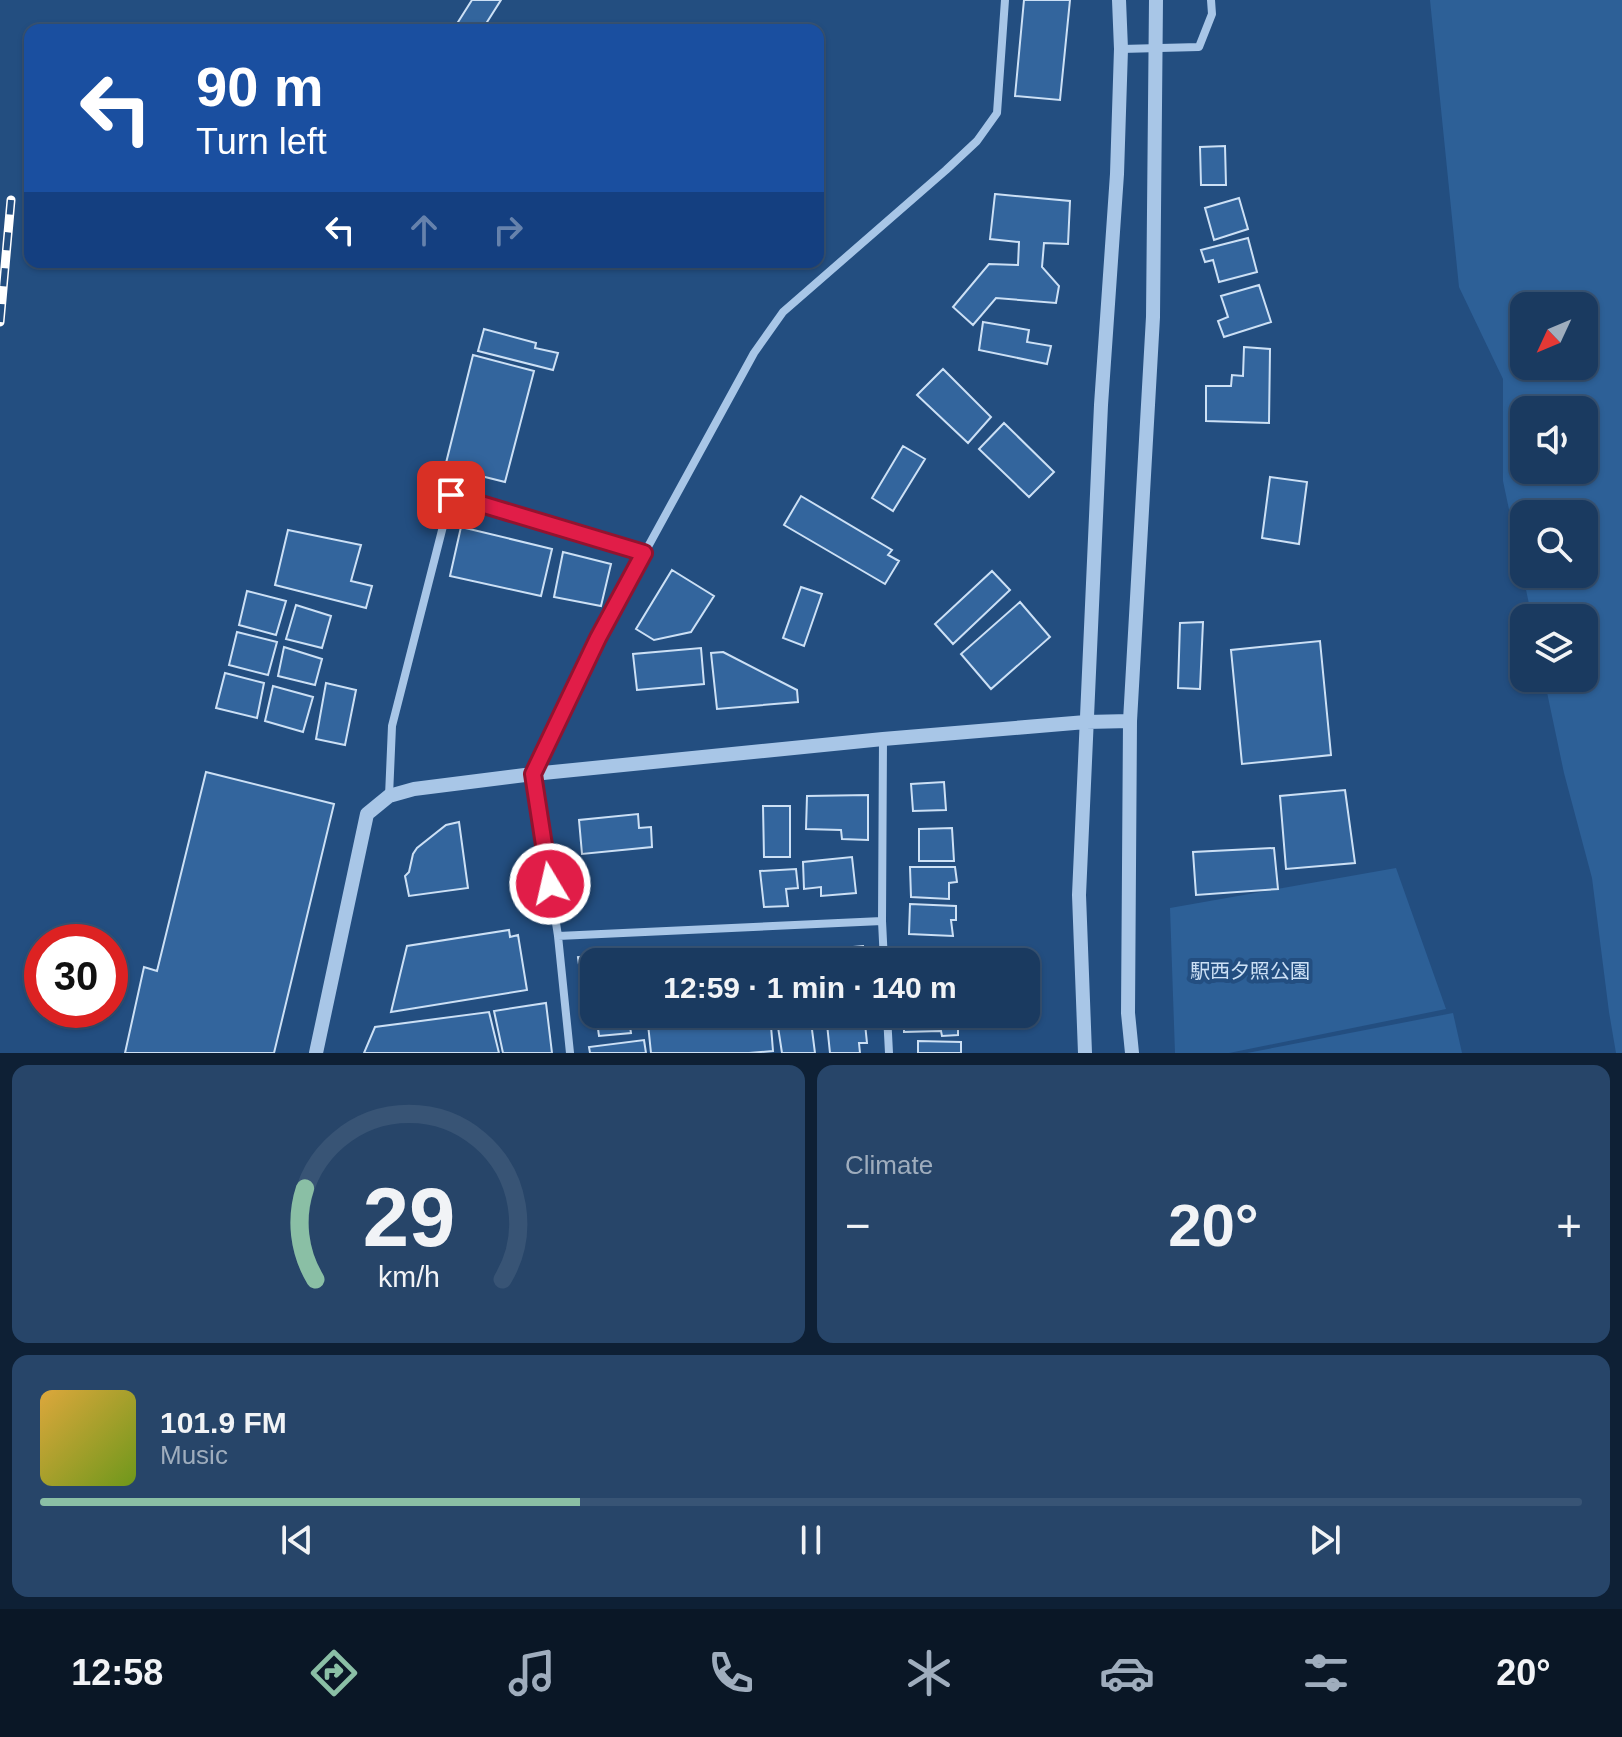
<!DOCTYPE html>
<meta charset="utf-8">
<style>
body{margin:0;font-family:Arial,"Noto Sans JP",sans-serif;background:#274569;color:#f1f3f6;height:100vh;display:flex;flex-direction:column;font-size:30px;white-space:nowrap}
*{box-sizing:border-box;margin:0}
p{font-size:26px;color:#9fadbd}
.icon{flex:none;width:44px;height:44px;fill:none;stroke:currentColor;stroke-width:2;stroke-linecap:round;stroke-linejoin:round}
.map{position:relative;height:1053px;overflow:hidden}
.details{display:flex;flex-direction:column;gap:12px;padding:12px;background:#0e2035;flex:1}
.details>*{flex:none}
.guide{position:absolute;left:24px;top:24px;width:800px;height:244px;border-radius:16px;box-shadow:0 2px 6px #0004,0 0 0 2px #385475;background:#1a4fa0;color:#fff;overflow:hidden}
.needle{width:52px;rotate:226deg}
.controls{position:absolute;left:1510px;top:292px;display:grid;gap:16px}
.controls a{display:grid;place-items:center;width:88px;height:88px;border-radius:16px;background:#1a3a60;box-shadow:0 2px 6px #0004,0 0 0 2px #385475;font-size:40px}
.speed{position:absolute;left:24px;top:924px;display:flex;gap:16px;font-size:40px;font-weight:700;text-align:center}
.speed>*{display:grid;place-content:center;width:104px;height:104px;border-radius:50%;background:#1a3a60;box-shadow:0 2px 6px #0004,0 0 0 2px #385475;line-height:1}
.speed .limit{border:12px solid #d22;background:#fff;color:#111}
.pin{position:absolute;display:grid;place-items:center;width:68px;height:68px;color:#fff;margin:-34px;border-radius:16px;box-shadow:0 4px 12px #0006}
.me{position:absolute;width:88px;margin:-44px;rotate:351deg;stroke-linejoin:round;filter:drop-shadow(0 0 6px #0008)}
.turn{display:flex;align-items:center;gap:28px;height:168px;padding:0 40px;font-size:36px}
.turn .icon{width:104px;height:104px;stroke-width:2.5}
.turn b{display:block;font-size:56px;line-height:68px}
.lanes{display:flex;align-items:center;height:76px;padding:0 40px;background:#0003;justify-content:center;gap:40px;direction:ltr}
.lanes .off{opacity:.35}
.big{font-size:60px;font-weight:700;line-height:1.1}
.details .tile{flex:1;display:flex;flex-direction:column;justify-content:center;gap:12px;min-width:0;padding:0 28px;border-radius:16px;background:#274569}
.details .dial{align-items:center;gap:0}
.dial svg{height:208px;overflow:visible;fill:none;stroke:#385475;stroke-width:7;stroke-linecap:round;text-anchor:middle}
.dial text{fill:#f1f3f6;stroke:none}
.song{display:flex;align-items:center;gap:24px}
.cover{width:96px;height:96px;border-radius:12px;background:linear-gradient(135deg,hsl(40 70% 55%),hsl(80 70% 35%))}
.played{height:8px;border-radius:4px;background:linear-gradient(90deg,#8abfa5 35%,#385475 35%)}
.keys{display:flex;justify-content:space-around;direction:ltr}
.heat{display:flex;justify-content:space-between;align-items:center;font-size:44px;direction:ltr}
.details .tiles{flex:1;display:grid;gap:12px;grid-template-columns:1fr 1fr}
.tile:last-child{grid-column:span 2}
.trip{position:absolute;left:580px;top:948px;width:460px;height:80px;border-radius:16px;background:#1a3a60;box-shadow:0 2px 6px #0004,0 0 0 2px #385475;font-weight:700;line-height:80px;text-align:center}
.tab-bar{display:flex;height:128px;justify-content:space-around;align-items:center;background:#0a1726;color:#9fadbd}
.tab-bar .icon{width:56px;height:56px}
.tab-bar .active{color:#8abfa5}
.tab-bar b{font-size:36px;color:#f1f3f6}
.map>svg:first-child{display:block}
.green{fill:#2d6097;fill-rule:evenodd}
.building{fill:#33659d;stroke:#cce0f5;stroke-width:2}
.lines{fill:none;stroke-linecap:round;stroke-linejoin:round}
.minor{stroke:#a8c6e7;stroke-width:8}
.tertiary{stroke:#a8c6e7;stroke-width:14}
.rail-casing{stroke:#fff;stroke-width:9}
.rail{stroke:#234e80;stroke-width:6;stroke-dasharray:18;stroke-linecap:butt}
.route-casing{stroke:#92132f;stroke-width:20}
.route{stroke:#e11d48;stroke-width:14}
.labels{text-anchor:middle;stroke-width:8;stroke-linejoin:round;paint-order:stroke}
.park-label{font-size:20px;fill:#cce0f5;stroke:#234e80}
</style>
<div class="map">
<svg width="1622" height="1053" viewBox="0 0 1622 1053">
<rect width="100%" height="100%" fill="#234e80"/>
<path class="green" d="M1430 0H1622V1053H1616L1609 1012 1592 878 1564 773 1544 678H1584V618H1532L1503 481V379L1459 287ZM1524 306H1584V366H1524ZM1524 410H1584V470H1524ZM1524 514H1584V574H1524Z
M1396 868 1446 1009 1229 1053H1175L1170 908Z
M1453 1013 1462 1053H1247Z"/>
<path class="building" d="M472 0H501L482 30H453Z
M1024 0H1070L1060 100 1015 96Z
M1225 146 1226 185H1201L1200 147Z
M995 194 1070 201 1068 244 1044 243 1042 267 1059 286 1056 303 996 298 973 325 953 307 989 264 1018 265 1019 242 990 239Z
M1239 198 1248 229 1214 240 1205 208Z
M1248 238 1257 272 1219 282 1213 260 1205 262 1201 250Z
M1259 285 1271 322 1224 337 1218 321 1228 317 1221 296Z
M983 322 1029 330 1027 342 1051 346 1047 364 979 350Z
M484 329 536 343 535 348 558 353 553 370 478 351Z
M1244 347 1270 349 1269 423 1206 421V386H1231L1232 375 1243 376Z
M473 355 534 371 505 482 445 467Z
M943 369 991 417 968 443 917 395Z
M1004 423 1054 472 1029 497 979 449Z
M903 446 925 459 893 511 872 498Z
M1270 477 1307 482 1299 544 1262 538Z
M801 496 892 550 888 555 899 561 885 584 784 525Z
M461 527 552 549 541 596 450 576Z
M288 530 361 545 351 581 372 586 366 608 275 585Z
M563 552 611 564 601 606 554 597Z
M672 570 714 596 691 632 654 640 636 629Z
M992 571 1010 590 953 644 935 624Z
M801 587 822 594 804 646 783 638Z
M247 591 286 601 276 635 239 625Z
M1020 602 1050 637 991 689 961 654Z
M296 605 331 616 322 648 286 639Z
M1203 622 1200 689 1178 688 1180 623Z
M237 632 277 642 268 675 229 665Z
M1320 641 1331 755 1242 764 1231 650Z
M284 647 322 659 315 685 278 676Z
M701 648 704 684 637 690 633 654Z
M723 652 797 690 798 702 717 709 711 653Z
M225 673 264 683 257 718 216 708Z
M326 683 356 690 345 745 316 739Z
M273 686 313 697 303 732 265 721Z
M206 772 334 804 274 1053H125L144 967 157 971Z
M944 782 946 810 913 811 911 784Z
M1345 790 1355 863 1286 869 1280 796Z
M868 795V840L842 839 841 830 806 829 807 796Z
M763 806H790V857H764Z
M638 814 639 828 651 827 652 847 582 854 579 820Z
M459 822 468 888 409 896 405 876 409 872 413 854 417 848 446 825Z
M952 828 954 861H919V829Z
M1274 848 1278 889 1196 895 1193 852Z
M852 857 856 893 821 896V887L804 889 803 862Z
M910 867H955L957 882 949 883V899L911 897Z
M796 869 798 888 786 889 788 906 764 907 760 871Z
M910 904 956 906V920H951L953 936 909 934Z
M509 930 510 937 518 935 527 990 391 1012 407 946Z
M863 946 864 962H823L821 950Z
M628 951 629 962H594V995L583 996 578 957Z
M741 958V962H706Z
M546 1003 552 1053H503L494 1011Z
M489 1012 499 1053H364L375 1027Z
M596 1014H628L631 1033 599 1036Z
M745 1014H770L773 1051 749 1053H651L648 1024Z
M776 1014H810L815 1053H782Z
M826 1014H864L867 1043H859L860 1053H830Z
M904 1014H958V1035L942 1036 941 1031 904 1032Z
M644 1040 646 1053H590L589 1047Z
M918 1041 961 1042V1053H918Z"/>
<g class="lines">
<path class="minor" d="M1121 49 1199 47 1212 14 1211 0
M883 739 882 921 884 962
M389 796 392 726 451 495 644 553
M558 936 882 921
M887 1014 889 1053
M570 1053 558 936 533 774 598 638 754 353 783 312 946 170 977 141 997 113 1005 0"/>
<path class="tertiary" d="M316 1053 367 814 389 796 414 789 533 774 883 739 1086 722 1130 721
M1085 1053 1079 895 1101 405 1117 174 1121 49 1119 0
M1132 1053 1128 1013 1130 721 1153 317 1156 0"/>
<g class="rail-casing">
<path id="rail" d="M0 322 11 200"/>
</g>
<use href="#rail" class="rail"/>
</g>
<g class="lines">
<g class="route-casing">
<path id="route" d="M451 495 644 553 598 638 533 774 550 884"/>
</g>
<use href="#route" class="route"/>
</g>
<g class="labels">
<g class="park-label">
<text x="1250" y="978">駅西夕照公園</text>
</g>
</g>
</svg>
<div class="controls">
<a><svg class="needle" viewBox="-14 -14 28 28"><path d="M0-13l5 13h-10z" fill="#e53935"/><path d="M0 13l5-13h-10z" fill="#9fadbd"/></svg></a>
<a><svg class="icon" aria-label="sound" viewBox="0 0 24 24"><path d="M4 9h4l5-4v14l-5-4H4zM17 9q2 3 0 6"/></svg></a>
<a><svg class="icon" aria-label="search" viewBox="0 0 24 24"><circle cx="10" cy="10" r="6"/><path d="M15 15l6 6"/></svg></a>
<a><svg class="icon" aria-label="layers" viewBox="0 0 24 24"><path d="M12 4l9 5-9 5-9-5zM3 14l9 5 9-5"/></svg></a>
</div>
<div class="speed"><div class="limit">30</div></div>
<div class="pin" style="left:451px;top:495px;background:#d93025"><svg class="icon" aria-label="arrive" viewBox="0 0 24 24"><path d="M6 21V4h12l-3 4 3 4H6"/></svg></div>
<svg class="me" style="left:550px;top:884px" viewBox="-20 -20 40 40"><circle r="17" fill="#e11d48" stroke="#fff" stroke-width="3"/><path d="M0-11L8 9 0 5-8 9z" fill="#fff"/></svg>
<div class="trip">12:59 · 1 min · 140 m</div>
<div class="guide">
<div class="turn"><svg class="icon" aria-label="left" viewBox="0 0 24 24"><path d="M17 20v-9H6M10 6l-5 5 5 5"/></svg><div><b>90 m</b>Turn left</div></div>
<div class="lanes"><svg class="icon" aria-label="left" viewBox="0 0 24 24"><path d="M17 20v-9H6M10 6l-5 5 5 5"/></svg><svg class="icon off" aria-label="ahead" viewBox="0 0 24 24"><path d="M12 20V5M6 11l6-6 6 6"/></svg><svg class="icon off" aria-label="right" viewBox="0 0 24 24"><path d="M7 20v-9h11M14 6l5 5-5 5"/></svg></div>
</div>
</div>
<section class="details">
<div class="tiles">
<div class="tile dial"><svg viewBox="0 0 100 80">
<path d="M14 69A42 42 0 1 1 86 69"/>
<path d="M14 69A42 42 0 0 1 10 34" stroke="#8abfa5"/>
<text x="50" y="56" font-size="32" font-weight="700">29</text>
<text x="50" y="72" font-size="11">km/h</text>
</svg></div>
<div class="tile"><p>Climate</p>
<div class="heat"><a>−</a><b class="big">20°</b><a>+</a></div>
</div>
<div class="tile">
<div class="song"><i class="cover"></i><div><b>101.9 FM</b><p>Music</p></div></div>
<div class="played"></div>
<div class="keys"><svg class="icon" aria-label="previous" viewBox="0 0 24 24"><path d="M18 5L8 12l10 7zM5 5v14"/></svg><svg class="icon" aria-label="pause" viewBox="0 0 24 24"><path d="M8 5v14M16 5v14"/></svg><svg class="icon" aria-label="next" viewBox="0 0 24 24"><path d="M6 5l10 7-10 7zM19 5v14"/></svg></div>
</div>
</div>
</section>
<nav class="tab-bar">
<b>12:58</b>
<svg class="icon active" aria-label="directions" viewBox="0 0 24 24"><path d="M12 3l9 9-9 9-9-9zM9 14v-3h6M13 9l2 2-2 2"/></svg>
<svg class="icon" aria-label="music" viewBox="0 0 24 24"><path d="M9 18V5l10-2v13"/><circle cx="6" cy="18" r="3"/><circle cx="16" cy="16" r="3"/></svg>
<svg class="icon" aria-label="phone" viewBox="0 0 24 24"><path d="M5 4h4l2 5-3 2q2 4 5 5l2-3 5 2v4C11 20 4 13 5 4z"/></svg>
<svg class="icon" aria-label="climate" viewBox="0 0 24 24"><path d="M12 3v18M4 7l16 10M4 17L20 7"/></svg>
<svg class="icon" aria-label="car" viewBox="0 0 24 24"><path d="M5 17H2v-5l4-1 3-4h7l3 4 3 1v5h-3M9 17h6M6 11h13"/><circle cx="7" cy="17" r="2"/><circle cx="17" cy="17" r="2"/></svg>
<svg class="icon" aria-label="filters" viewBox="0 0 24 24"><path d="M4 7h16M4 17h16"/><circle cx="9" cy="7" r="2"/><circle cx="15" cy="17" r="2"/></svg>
<b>20°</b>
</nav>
